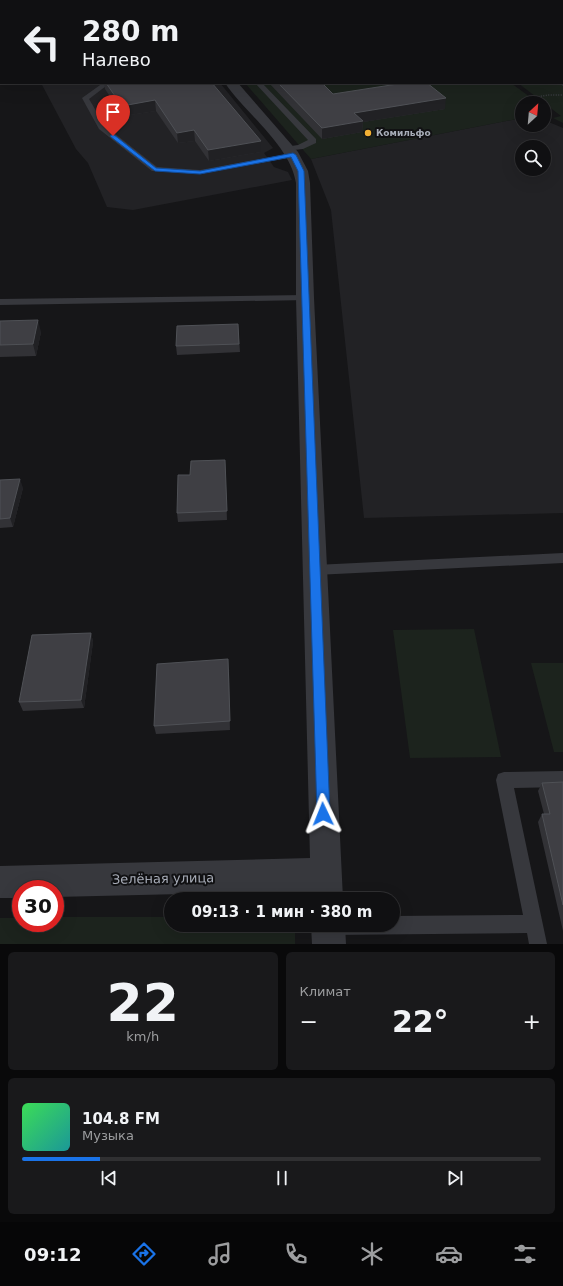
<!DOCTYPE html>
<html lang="ru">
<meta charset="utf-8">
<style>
body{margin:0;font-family:"DejaVu Sans",sans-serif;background:#19191b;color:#f1f3f6;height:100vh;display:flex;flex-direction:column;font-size:15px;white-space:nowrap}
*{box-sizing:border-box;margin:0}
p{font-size:13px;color:#9c9d9f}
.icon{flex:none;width:22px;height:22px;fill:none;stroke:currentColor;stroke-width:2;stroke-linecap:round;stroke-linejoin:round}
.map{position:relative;height:944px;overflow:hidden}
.panel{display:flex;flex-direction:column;gap:8px;padding:8px;background:#09090a;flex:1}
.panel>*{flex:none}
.guide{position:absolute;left:0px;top:0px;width:563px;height:84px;box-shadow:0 4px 16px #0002,0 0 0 1px #303032;background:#101012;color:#f1f3f6;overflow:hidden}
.needle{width:26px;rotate:26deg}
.controls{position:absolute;left:515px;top:96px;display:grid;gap:8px}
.controls a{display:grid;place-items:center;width:36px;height:36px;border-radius:50%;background:#101012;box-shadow:0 4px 16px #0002,0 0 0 1px #303032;font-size:20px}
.speed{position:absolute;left:12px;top:880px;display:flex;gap:8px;font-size:20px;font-weight:700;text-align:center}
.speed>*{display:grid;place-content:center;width:52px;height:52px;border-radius:50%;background:#101012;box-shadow:0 4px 16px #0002,0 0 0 1px #303032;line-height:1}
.speed .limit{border:6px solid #d22;background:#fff;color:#111}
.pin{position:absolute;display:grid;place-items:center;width:34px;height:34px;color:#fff;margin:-41px -17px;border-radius:50% 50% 50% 0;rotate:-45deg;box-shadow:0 0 4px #0007}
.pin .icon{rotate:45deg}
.me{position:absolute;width:44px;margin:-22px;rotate:358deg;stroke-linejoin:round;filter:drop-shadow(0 0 3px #0008)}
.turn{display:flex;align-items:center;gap:14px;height:84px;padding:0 16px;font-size:18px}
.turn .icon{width:52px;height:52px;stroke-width:2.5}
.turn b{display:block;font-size:28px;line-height:34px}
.big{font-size:30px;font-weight:700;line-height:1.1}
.panel .tile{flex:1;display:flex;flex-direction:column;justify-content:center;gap:6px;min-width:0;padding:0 14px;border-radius:6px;background:#19191b}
.panel .dial{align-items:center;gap:0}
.dial b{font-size:52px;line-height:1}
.song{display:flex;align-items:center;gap:12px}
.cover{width:48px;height:48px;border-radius:6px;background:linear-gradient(135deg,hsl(130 70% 55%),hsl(180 70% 35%))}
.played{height:4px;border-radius:2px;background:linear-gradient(90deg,#1a73e8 15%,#303032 15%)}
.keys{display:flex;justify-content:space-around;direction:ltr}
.heat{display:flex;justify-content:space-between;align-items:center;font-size:22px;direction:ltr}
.panel .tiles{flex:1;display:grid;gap:8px;grid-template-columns:1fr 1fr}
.tile:last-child{grid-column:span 2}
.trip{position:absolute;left:164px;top:892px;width:236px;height:40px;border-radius:20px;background:#101012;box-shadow:0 4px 16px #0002,0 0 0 1px #303032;font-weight:700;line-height:40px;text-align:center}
.tab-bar{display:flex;height:64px;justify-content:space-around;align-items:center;background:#060607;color:#9c9d9f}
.tab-bar .icon{width:28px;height:28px}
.tab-bar .current{color:#1a73e8}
.tab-bar b{font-size:18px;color:#f1f3f6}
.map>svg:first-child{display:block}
.built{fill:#222225;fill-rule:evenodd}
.green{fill:#1c231d}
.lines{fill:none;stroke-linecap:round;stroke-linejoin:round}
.stream{fill:#2c353c;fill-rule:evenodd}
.path{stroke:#3d3f44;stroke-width:1.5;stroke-dasharray:1 1.5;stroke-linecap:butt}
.service{fill:#37383d;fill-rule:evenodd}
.minor{fill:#37383d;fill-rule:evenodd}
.wall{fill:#323236}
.shaded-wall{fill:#212124}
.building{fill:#3f3f44;stroke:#4f5156}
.route{fill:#1a73e8;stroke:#114b97}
.poi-dot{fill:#f2b134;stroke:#111113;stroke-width:1.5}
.labels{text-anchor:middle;stroke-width:4;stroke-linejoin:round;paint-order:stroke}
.far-poi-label{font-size:9px;font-weight:bold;fill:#a8adb8;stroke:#111113;text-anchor:start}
.near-street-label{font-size:13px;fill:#a8adb8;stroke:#111113}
</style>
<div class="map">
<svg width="563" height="944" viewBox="0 0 563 944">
<rect width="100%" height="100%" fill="#161618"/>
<path class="built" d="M41 83H220L273 148 264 153 274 167 288 172 292 180 133 210 107 207 88 163 76 149Z
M522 118V125H544V120L563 128V513L364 518 331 210 311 159ZM522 147H544V169H522Z"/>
<path class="green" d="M479 0H563V123L553 118 561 116 518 83H562V1Z
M245 83H330L331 85 347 83H511L538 103H522V118L311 159Z
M474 629 501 757 410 758 393 630Z
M531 663H563V752H554Z
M55 917H171V925H295V944H0V918H21V923H55Z"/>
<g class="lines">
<path class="stream" d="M479 0H483L484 1H480Z
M562 82 563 83V86L559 83H562Z"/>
<path class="path" d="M531 98 548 95H563"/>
<path class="service" d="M103 83H110L89 99 105 126 157 167 200 170 293 153 297 155 293 157 200 174 152 171 99 129 82 98Z
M255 83H262L316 139V143L303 149 285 151V147L298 145 308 140Z
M305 295 310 298 308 300 0 305V299Z
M563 553V563L315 575 310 574 308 570 310 566 315 565Z
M563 771V787L514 788 547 944H529L527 933 329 935 323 932 320 925H393V916L523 915 496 780 498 774 504 772Z"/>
<path class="minor" d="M164 0H174L175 1H165Z
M225 83H238L298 152 308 171 310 183 314 298 343 899H311L310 891 55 897V889H21V898H0V866L310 858 296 298V183C290 145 246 114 225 83Z
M311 925H345L346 944H312Z"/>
</g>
<path class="wall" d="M192 0H431L433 1H193Z
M104 83H212L261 152 209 161 195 141 178 143 156 111 123 116 105 89Z
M269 83H322L333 94 445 109 363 122 362 132 322 139Z
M0 321 41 332 36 356 0 357Z
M238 324 240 352 177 355 176 346Z
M225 460 227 520 178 522 177 513 190 475Z
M0 480 23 488 13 527 0 528Z
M91 633 93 642 84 708 23 711 19 702Z
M229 668 230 730 156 734 154 726Z
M563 782V931L538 822 542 814H544L538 791 542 783Z"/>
<path class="shaded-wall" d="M27 0H91L82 1H28Z
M0 24H1V32H0Z
M446 98 445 109 363 122 362 132 322 139V128L354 113Z
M155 100 156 111 123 116 122 106Z
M194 130 195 141 178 143 177 133Z
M261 141V152L209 161 208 150Z
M38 320 41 332 36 356 33 344Z
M20 479 23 488 13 527 10 518Z
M91 633 93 642 84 708 81 700Z
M228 659 229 668 230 730V721Z"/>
<path class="building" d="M0 0H27L28 1H1V24H0V11H1L0 7Z
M198 0H431L433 1H199Z
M106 83H212L261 141 208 150 194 130 177 133 155 100 122 106Z
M278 83H322L333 94 404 83H427L446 98 354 113 363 121 322 128Z
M38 320 33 344 0 345V321Z
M238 324 239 344 176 346 177 326Z
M225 460 227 511 177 513 178 475H190L191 461Z
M20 479 10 518 0 519V480Z
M91 633 81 700 19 702 32 635Z
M228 659 230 721 154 726 157 664Z
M563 782V905L542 814H550L542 783Z"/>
<path class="route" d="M113 134 156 168 200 171 293 153 296 155 304 171 330 814 328 818 323 820 319 818 317 814 298 171 291 157 200 174 155 171 111 137 110 136Z"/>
<circle class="poi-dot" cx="368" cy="133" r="4"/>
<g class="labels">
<g class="far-poi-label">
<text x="376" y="136">Комильфо</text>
</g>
<g class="near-street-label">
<text transform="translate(163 878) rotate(-1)" y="5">Зелёная улица</text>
</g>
</g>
</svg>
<div class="controls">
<a><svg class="needle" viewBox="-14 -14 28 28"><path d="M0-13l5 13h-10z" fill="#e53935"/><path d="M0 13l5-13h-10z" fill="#9c9d9f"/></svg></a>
<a><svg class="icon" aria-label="search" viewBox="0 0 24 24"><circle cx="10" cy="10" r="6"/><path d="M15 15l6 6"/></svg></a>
</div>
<div class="speed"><div class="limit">30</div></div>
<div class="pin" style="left:113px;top:136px;background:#d93025"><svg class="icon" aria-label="arrive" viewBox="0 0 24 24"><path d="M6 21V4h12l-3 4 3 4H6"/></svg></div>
<svg class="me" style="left:323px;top:814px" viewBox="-20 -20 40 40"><path d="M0-17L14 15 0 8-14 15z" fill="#1a73e8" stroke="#fff" stroke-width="4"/></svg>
<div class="trip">09:13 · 1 мин · 380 m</div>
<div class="guide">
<div class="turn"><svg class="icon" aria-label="left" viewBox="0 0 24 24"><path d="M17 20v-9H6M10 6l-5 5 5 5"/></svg><div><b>280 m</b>Налево</div></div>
</div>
</div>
<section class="panel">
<div class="tiles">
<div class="tile dial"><b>22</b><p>km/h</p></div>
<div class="tile"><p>Климат</p>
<div class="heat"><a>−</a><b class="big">22°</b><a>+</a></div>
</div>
<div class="tile">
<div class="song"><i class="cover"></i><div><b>104.8 FM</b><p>Музыка</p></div></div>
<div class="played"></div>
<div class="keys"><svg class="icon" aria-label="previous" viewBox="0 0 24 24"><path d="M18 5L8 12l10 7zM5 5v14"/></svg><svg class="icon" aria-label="pause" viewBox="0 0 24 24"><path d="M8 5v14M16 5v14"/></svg><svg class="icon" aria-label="next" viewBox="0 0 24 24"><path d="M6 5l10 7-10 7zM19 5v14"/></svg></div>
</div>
</div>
</section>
<nav class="tab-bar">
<b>09:12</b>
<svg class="icon current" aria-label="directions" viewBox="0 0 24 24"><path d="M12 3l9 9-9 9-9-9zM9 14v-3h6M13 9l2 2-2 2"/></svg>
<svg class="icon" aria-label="music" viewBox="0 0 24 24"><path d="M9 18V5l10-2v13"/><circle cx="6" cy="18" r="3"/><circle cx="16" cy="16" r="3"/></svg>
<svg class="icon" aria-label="phone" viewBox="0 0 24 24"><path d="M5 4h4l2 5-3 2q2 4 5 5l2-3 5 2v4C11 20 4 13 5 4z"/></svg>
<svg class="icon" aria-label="climate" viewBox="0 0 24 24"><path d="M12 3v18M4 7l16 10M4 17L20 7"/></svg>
<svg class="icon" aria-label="car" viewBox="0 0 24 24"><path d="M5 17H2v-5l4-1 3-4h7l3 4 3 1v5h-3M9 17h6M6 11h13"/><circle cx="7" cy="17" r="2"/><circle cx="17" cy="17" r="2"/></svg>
<svg class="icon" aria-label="filters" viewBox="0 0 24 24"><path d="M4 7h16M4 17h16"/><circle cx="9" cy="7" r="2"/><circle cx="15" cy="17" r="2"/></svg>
</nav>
